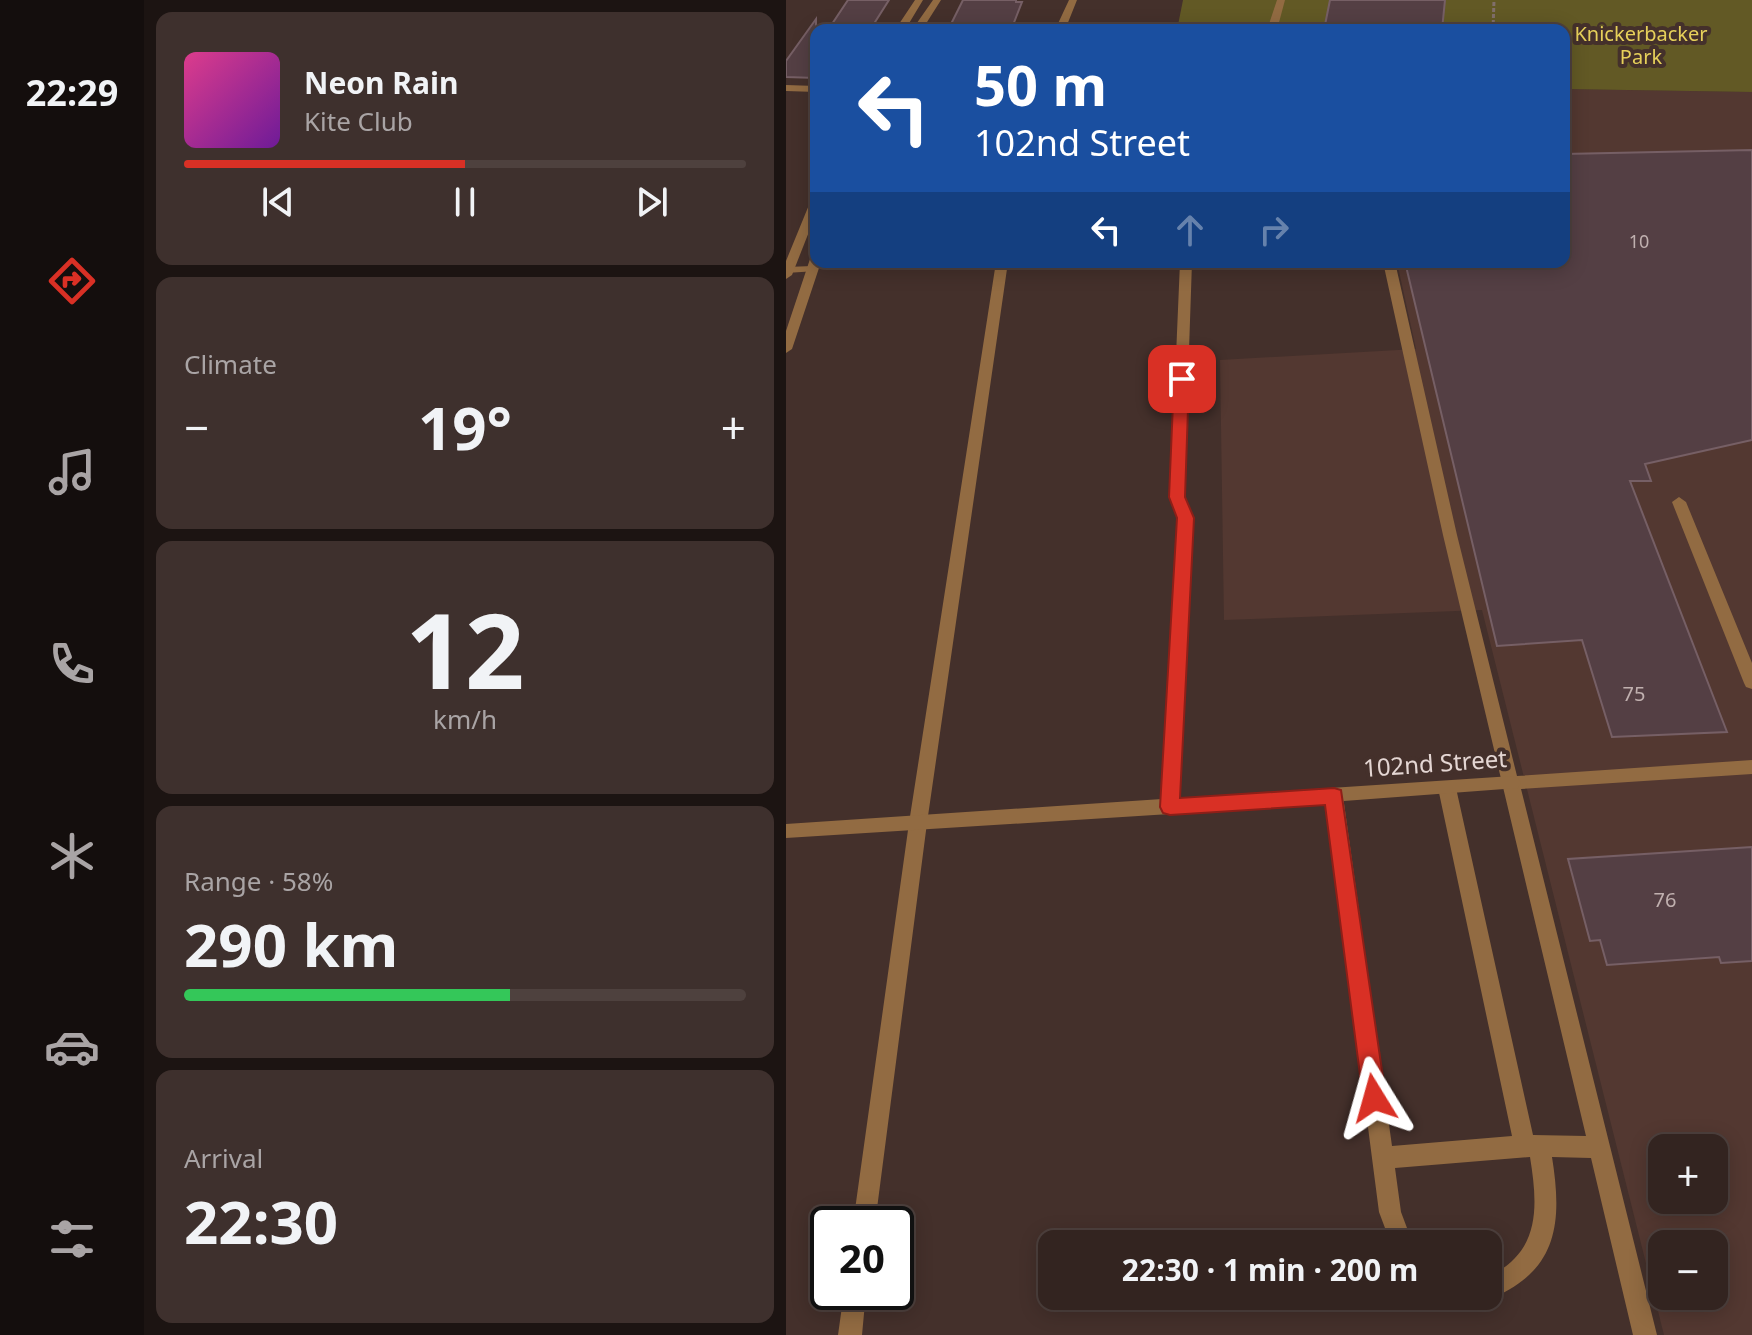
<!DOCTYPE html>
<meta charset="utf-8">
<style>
body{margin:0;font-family:"Noto Sans",sans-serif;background:#3e302d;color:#f1f3f6;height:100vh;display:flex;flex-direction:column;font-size:30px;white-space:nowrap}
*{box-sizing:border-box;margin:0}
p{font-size:26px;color:#a9a4a5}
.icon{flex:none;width:44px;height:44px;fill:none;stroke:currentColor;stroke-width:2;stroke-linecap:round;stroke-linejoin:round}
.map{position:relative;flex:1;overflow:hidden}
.side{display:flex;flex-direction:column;gap:12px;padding:12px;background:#1c1412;width:642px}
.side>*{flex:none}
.hud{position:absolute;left:24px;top:24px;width:760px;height:244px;border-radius:16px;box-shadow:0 4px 20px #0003,0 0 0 2px #4e413e;background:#1a4fa0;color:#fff;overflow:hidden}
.fabs{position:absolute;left:862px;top:1134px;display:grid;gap:16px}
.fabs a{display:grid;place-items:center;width:80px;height:80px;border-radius:16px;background:#332420;box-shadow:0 4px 20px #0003,0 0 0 2px #4e413e;font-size:40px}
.speed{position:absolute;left:24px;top:1206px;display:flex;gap:16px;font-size:40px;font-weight:700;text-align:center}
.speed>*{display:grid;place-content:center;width:104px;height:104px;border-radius:50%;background:#332420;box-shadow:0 4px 20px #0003,0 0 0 2px #4e413e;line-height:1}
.speed .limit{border:4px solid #111;border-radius:12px;background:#fff;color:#111}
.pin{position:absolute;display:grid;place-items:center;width:68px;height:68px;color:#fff;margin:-34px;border-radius:16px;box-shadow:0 4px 12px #0006}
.me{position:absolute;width:88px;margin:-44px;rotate:352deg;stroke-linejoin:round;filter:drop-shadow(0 0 6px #0008)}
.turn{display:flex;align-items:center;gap:28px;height:168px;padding:0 32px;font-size:36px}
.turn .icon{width:104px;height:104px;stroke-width:2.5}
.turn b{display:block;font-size:56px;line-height:68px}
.lanes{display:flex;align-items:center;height:76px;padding:0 32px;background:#0003;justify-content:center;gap:40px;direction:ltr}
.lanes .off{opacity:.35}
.big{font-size:60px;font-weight:700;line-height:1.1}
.side .widget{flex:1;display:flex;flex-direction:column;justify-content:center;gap:12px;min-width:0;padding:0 28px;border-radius:16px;background:#3e302d}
.side .dial{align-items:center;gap:0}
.dial b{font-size:104px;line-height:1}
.song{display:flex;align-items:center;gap:24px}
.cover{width:96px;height:96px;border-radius:12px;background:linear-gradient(135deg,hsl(330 70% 55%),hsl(280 70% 35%))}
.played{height:8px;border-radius:4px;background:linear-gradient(90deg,#d93025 50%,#4e413e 50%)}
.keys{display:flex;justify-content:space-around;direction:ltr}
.heat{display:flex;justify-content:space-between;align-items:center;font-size:44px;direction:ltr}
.charge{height:12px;border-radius:6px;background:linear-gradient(90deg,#34c759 58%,#4e413e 0)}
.trip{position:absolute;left:252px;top:1230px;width:464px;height:80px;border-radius:16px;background:#332420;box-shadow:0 4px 20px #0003,0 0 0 2px #4e413e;font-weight:700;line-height:80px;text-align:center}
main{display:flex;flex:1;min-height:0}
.menu{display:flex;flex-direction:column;width:144px;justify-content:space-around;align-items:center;background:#140e0d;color:#a9a4a5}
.menu .icon{width:56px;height:56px}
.menu .on{color:#d93025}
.menu b{font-size:36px;color:#f1f3f6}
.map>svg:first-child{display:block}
.built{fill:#533831;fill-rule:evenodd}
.green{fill:#625925}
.building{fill:#543f44;stroke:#765f65;stroke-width:2}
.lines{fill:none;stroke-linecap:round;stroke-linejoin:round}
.path{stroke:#806f6a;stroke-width:3;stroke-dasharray:4 2;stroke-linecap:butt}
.service{fill:#926b42;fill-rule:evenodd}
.minor{fill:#926b42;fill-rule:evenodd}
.route{fill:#d93025;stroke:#8d1f18;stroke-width:2}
.labels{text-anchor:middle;stroke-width:8;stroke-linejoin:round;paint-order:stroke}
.far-number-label{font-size:18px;fill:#c0b0af}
.far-park-label{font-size:20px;fill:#e6d05a;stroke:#44302b}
.number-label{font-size:20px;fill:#c0b0af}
.street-label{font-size:24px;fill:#e4d6d3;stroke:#44302b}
</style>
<main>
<nav class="menu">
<b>22:29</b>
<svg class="icon on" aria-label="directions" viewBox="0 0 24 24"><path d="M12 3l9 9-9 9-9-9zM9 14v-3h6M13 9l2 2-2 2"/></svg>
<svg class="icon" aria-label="music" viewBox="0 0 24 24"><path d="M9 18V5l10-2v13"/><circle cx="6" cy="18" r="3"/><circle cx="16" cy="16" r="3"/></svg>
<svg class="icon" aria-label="phone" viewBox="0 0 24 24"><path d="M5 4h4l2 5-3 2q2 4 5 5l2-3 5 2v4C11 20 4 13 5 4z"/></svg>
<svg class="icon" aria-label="climate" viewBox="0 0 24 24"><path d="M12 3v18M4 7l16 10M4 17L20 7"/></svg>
<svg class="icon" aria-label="car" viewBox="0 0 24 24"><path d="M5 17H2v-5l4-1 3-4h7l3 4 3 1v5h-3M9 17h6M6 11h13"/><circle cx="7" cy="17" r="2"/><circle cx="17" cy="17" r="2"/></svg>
<svg class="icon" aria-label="filters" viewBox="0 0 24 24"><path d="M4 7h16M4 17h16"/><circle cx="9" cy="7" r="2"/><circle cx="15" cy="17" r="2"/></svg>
</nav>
<section class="side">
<div class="widget">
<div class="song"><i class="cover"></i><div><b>Neon Rain</b><p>Kite Club</p></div></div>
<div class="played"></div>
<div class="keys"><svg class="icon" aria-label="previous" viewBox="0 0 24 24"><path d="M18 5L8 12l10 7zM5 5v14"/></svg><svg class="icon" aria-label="pause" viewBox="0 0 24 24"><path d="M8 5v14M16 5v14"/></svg><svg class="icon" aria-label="next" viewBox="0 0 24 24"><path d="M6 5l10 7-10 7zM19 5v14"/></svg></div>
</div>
<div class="widget"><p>Climate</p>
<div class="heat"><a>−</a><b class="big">19°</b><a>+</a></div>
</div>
<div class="widget dial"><b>12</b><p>km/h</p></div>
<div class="widget"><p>Range · 58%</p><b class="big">290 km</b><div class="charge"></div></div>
<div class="widget"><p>Arrival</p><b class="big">22:30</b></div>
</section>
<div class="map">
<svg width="966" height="1335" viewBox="0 0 966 1335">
<rect width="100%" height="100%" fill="#44302b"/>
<path class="built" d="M778 89 966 92V1335H878L696 610 438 620 434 360 630 349 611 262H778ZM876 1148H928V1200H876ZM876 1244H928V1296H876Z"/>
<path class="green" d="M397 0H966V92L778 89V30H391Z"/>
<path class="building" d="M62 0H103L84 30H42Z
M177 0H230V2H236L225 30H162Z
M544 0H659L656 30H538Z
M30 19V78L0 77V61Z
M966 150V440L859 464 865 481H844L941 732 826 737 796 640 711 646 619 262H778V154Z
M966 847V961L935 963 933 957 821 965 814 940 804 941 782 859Z"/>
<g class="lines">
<path class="path" d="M707 30 708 0"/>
<path class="service" d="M283 0H291L279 30H269Z
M491 0H499L491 30H481Z
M210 262H222L141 823 89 1224H67L123 823Z
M597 262H609L671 535 731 776 966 760V774L735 789 871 1335H847L805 1158 766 1157C777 1225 771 1272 702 1300L693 1296H702V1277C755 1252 752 1207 744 1157L609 1168 615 1212 627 1244H605L593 1212 539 796 542 791 548 789 554 791 557 796 606 1146 726 1136 652 788 655 783 661 781 667 783 670 788 747 1135 800 1136 657 535Z
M27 266 31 267V271L0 273V267Z
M893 497 900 502 966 663V689L960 687 958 683 886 502Z
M58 1292H80L76 1335H52Z"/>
<path class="minor" d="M129 0H137L119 30H109Z
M147 0H155L136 30H126Z
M0 85 30 86V92L0 91Z
M30 197V214L6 275 0 279V261L25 200Z
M30 256V262H35L6 349 0 353V331L24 259Z
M394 262H406L398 497 406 518 393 798 726 776 732 778 735 783 732 788 384 814 0 838V824L376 799 392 518 384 497Z"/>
</g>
<path class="route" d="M396 375 403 379 399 497 408 518 394 798 548 788 555 790 600 1098 597 1106 588 1110 580 1106 577 1098 539 805 384 815 377 813 374 807 391 518 383 497 388 379Z"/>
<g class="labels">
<g class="far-number-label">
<text x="853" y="248">10</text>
</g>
<g class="far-park-label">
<text x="855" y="41">Knickerbacker<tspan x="855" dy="23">Park</tspan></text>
</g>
<g class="number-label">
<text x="848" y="701">75</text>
<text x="879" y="907">76</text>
</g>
<g class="street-label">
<text transform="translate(649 764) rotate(-4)" y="8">102nd Street</text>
</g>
</g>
</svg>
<div class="fabs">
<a>+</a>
<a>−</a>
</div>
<div class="speed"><div class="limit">20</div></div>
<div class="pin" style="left:396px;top:379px;background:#d93025"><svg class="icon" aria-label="arrive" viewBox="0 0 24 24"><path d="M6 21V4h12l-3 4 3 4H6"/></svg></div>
<svg class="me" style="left:588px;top:1098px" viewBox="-20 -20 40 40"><path d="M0-17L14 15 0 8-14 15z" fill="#d93025" stroke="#fff" stroke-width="4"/></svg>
<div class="trip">22:30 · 1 min · 200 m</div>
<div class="hud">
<div class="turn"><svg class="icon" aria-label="left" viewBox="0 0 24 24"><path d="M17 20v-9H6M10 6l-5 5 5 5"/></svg><div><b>50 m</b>102nd Street</div></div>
<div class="lanes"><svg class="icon" aria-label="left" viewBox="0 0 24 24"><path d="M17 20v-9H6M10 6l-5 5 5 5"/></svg><svg class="icon off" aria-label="ahead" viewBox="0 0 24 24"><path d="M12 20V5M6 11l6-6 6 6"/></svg><svg class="icon off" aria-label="right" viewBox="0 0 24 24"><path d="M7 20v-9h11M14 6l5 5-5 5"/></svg></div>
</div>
</div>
</main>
